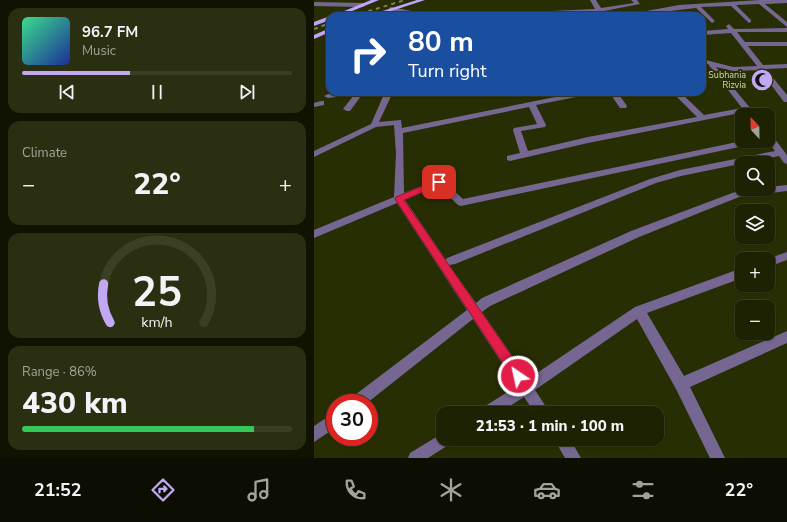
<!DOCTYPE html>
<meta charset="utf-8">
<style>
body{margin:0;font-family:"Nunito Sans",sans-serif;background:#2a2f11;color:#f1f3f6;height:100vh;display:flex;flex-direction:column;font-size:15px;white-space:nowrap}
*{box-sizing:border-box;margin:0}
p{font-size:13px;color:#a0a499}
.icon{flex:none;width:22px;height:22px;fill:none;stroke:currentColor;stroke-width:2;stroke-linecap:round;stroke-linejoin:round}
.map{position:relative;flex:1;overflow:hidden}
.drawer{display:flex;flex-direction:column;gap:8px;padding:8px;background:#101301;width:314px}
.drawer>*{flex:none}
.guide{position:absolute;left:12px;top:12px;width:380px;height:84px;border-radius:12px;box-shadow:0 1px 3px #0004,0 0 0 1px #3b3f24;background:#1a4fa0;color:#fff;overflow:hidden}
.needle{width:26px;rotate:338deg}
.buttons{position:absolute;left:421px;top:108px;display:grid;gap:8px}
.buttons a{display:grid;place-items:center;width:40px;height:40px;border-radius:8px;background:#1d2202;box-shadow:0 1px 3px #0004,0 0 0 1px #3b3f24;font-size:20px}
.speed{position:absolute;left:12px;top:394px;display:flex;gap:8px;font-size:20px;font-weight:700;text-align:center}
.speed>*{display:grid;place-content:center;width:52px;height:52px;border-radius:50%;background:#1d2202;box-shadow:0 1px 3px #0004,0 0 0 1px #3b3f24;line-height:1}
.speed .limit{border:6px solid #d22;background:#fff;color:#111}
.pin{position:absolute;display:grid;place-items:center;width:34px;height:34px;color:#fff;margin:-17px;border-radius:8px;box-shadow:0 2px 6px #0006}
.me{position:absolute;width:44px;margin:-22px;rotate:326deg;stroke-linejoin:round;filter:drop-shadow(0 0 3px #0008)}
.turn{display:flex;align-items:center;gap:14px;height:84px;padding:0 16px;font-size:18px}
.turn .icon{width:52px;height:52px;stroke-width:2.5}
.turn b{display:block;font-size:28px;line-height:34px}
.big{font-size:30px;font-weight:800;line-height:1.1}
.drawer .card{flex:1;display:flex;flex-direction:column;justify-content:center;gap:6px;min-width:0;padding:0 14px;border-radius:12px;background:#2a2f11}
.drawer .dial{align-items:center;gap:0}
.dial svg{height:104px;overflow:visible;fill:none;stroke:#3b3f24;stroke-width:7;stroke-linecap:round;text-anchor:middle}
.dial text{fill:#f1f3f6;stroke:none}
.song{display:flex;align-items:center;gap:12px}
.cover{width:48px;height:48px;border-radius:6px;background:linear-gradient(135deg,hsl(150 70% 55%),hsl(230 70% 35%))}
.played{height:4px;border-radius:2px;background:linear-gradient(90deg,#c0a8f3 40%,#3b3f24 40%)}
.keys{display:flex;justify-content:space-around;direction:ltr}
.heat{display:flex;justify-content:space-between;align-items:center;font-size:22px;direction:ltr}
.charge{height:6px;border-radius:3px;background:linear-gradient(90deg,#34c759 86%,#3b3f24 0)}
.trip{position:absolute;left:122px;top:406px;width:228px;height:40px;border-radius:12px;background:#1d2202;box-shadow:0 1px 3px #0004,0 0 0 1px #3b3f24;font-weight:800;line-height:40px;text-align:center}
.dock{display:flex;height:64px;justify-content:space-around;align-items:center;background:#0c0e01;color:#a0a499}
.dock .icon{width:28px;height:28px}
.dock .current{color:#c0a8f3}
.dock b{font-size:18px;color:#f1f3f6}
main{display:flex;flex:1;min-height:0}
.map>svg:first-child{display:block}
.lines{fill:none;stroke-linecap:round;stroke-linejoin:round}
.minor{fill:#756792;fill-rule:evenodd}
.major{fill:#c1a3fc;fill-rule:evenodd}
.rail{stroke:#788158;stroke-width:2;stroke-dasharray:4 4;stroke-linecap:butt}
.route{fill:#e11d48;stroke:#92132f}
.labels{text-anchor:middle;stroke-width:4;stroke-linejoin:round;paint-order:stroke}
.far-poi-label{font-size:9px;fill:#cfd9b2;stroke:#272e03;text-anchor:end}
</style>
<main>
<section class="drawer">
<div class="card">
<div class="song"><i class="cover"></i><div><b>96.7 FM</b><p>Music</p></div></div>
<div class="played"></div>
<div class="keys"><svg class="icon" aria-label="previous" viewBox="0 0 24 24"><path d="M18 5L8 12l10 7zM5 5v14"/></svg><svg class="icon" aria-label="pause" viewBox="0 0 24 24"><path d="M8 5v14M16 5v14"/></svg><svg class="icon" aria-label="next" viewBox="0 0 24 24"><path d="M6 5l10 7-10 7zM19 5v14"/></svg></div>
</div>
<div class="card"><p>Climate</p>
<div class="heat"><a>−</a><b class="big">22°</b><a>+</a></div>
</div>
<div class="card dial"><svg viewBox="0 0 100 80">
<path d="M14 69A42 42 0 1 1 86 69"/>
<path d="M14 69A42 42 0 0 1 9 39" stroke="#c0a8f3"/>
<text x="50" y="56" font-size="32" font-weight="700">25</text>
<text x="50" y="72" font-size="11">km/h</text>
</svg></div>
<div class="card"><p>Range · 86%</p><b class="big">430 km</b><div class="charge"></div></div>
</section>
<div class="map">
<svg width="473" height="458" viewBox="0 0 473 458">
<rect width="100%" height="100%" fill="#272e03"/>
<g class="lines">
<path class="minor" d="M276 0H282L287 8 320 3 317 0H323L326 4 290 11 296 16H290L284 12 201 16H166L169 14 281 9Z
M446 0H473V3L451 4 473 22V27L445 4 422 5 437 20V22L435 23 417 6 387 7 401 21 398 23 382 8 330 14 327 12 365 5Z
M0 2 49 3 52 5 49 7 0 6Z
M77 7 113 14 116 16H105L75 10V8Z
M415 24 420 29 473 28V32H423L431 42H473V46H434L449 65 473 64V68L452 69 473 95V102H470L446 70 419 71 402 67 442 115H434L431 112 274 143 196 161 193 160V156L206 153 199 130 200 128 223 124 215 107 89 133 90 193 125 179 128 180 149 199 428 141H443L439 144 147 206 144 205 124 186 91 200 132 260 133 258 336 179 366 170 461 151 454 141V134H457L473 155V164L470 163 465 156 367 176 342 183 141 264 135 265 162 303 168 298 317 231 421 192 438 189H454V187L473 185V191L425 197 325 237 176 306 168 312 214 379 321 307 428 268V278L333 313 370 376 473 331V343L376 387 411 458H396L362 389 323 319 221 390 236 413H221L210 397 185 413H166L168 408 203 386 159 319 53 403H35L37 398 153 310 83 203 0 238V230L80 197 82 153 80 125 62 127 0 157V151L57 124 71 92H79L65 122 87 120 88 128 266 92H281L277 94 222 105 232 125 231 127 207 131 214 151 274 137 383 117 358 92H366L390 115 428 108 394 64 388 63V59L419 67 443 66 417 33 388 35V31L414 29 412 26Z
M28 92H50L36 111H33L29 109 40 95 14 98 10 96 14 94Z
M295 92H303L313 106 312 108H306Z
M7 101H10V105L0 107V103Z
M473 252V260L454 267V259H453Z
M21 412V428L0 442V426Z
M129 433V439H138L136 444 114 458H94L96 453Z
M240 439H256L267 458H251Z"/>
<path class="major" d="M57 0H65L26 16H18Z
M103 0H111L62 16H53Z
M16 16V20L0 26V22Z
M16 28V32L0 39V35Z"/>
<path class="rail" d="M39 16 91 0
M0 29 16 23"/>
</g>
<path class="route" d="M125 179 129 182 128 184 90 200 208 371 210 376 208 380 204 382 200 380 81 199 82 197Z"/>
<defs>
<g id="mosque-disc" transform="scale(1.15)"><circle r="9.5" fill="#c0a8f3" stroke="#272e03"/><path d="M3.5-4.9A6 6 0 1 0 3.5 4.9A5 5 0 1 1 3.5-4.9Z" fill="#111"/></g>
</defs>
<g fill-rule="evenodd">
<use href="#mosque-disc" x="448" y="80"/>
</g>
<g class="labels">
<g class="far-poi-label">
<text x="432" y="78">Subhania<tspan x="432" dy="10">Rizvia</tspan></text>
</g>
</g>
</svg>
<div class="buttons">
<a><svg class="needle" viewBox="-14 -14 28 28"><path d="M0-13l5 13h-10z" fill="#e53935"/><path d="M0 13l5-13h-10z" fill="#a0a499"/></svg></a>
<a><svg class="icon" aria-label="search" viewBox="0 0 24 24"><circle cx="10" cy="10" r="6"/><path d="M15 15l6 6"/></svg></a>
<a><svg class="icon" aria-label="layers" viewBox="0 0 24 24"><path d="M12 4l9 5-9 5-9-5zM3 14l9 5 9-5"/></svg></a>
<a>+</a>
<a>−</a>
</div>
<div class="speed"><div class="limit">30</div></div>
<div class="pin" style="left:125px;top:182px;background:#d93025"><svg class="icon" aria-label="arrive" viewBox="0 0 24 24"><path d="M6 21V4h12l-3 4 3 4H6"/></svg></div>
<svg class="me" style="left:204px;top:376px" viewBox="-20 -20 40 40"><circle r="17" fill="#e11d48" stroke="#fff" stroke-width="3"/><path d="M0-11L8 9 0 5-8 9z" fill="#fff"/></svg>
<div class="trip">21:53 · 1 min · 100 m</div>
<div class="guide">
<div class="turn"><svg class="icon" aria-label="right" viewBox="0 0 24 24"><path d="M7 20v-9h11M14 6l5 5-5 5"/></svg><div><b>80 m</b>Turn right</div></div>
</div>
</div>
</main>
<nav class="dock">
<b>21:52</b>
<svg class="icon current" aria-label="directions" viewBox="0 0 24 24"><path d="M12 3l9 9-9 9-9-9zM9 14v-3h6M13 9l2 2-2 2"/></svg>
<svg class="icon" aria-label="music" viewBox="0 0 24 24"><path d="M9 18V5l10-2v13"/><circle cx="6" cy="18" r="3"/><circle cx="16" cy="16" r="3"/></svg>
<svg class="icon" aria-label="phone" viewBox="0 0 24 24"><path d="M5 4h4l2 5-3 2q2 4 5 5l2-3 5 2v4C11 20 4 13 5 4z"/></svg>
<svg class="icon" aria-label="climate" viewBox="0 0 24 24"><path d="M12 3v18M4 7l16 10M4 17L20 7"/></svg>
<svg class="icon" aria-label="car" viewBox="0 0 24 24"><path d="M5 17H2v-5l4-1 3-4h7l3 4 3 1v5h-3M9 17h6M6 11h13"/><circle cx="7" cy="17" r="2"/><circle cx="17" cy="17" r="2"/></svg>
<svg class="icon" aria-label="filters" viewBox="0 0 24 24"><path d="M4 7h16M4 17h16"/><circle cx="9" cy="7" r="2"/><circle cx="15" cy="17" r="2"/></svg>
<b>22°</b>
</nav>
